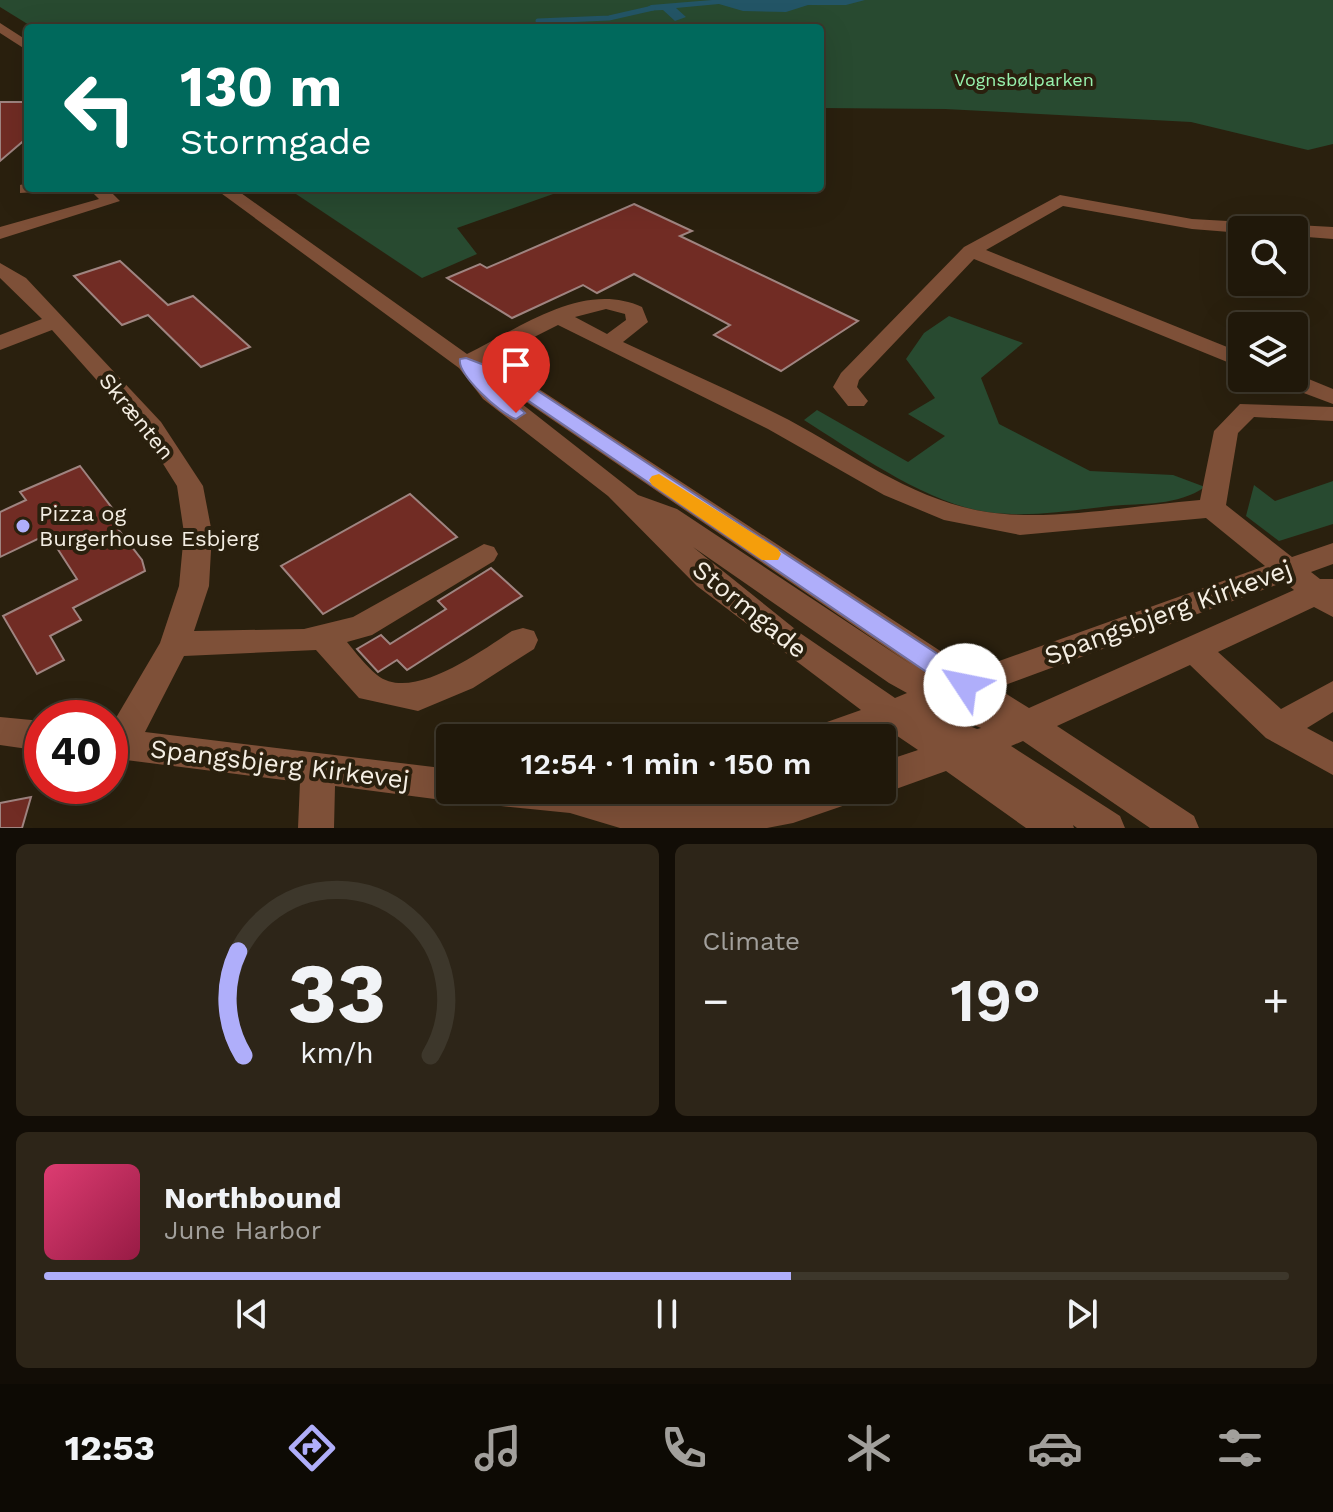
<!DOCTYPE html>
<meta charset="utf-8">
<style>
body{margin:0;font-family:"Work Sans",sans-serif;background:#2d2518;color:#f1f3f6;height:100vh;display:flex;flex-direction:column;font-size:30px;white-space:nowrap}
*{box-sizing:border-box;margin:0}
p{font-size:26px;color:#a2a09c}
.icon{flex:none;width:44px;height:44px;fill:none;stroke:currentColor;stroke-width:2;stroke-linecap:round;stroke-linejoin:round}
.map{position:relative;height:828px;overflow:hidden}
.drawer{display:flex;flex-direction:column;gap:16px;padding:16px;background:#120d06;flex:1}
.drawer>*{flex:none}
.top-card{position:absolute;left:24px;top:24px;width:800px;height:168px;border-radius:8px;box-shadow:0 8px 32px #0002,0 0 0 2px #3d372b;background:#00695c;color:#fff;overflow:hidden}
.controls{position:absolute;left:1228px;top:216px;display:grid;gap:16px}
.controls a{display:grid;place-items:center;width:80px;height:80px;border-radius:8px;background:#20180a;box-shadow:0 8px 32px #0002,0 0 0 2px #3d372b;font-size:40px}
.speed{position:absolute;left:24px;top:700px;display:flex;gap:16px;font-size:40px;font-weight:700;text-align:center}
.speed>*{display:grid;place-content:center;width:104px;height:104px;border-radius:50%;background:#20180a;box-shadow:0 8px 32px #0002,0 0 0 2px #3d372b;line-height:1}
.speed .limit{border:12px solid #d22;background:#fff;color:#111}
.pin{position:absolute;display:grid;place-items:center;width:68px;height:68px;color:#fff;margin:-82px -34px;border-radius:50% 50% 50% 0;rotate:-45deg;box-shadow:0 0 8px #0007}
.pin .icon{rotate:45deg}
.me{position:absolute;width:88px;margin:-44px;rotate:304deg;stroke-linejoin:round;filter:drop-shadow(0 0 6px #0008)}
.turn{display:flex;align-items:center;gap:28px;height:168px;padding:0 24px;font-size:36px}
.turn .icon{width:104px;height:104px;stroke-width:2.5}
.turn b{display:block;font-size:56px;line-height:68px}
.big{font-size:60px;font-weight:600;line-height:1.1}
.drawer .card{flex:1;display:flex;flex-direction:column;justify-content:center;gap:12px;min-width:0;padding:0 28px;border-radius:12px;background:#2d2518}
.drawer .dial{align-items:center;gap:0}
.dial svg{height:208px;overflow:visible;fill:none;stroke:#3d372b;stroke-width:7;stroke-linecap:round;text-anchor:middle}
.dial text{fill:#f1f3f6;stroke:none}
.song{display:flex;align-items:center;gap:24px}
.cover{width:96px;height:96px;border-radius:12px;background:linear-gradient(135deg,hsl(340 70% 55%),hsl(340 70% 35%))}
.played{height:8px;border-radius:4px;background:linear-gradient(90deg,#afaefa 60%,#3d372b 60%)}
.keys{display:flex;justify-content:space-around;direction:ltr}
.heat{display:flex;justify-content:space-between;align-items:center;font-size:44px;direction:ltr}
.drawer .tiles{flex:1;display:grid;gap:16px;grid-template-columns:1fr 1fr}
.card:last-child{grid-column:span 2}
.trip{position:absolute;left:436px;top:724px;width:460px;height:80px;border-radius:8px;background:#20180a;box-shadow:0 8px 32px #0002,0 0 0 2px #3d372b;font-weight:600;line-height:80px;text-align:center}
.tab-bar{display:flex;height:128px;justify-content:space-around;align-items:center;background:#0d0a04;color:#a2a09c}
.tab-bar .icon{width:56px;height:56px}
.tab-bar .selected{color:#afaefa}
.tab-bar b{font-size:36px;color:#f1f3f6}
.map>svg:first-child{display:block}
.green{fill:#284a30}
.water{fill:#235566}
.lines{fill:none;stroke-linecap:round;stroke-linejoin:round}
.stream{stroke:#235566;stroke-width:5}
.building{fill:#712c24;stroke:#9f8480;stroke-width:2}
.minor{fill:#7e5038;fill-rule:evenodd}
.route{fill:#afaefa;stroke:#7271a2;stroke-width:2}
.slow{fill:#f59e0b}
.poi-dot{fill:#afaefa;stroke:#2a200e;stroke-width:3}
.labels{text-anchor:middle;stroke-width:8;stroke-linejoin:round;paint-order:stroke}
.far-park-label{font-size:18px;fill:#98f3ae;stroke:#2a200e}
.street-label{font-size:22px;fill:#f4eee3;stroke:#2a200e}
.poi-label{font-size:22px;fill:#f4eee3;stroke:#2a200e;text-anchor:start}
.near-street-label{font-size:26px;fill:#f4eee3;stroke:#2a200e}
</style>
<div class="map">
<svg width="1333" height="828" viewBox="0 0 1333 828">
<rect width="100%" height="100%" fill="#2a200e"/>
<path class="green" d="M0 0H1333V144L1308 150 1191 122 945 109 820 108V28H34L0 7Z
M287 188H570L457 228 477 254 422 278Z
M949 316 1023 343 981 378 999 424 1090 471 1173 475 1205 487C1177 506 1144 503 1111 506 1073 510 1034 517 995 513 931 507 858 454 804 420L817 410 908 462 945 436 908 414 935 398 906 359 924 333Z
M1333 481V524L1279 541 1246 516 1254 485 1275 501Z"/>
<path class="water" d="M712 0H865L846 5H808L786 12 743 11 719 4 676 8 686 17 675 21 663 10 641 11 651 5Z"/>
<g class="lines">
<path class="stream" d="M538 21 609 18 653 8"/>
</g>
<path class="building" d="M0 102H28V137L0 161Z
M634 204 692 231 680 236 858 321 781 371 714 335 730 325 634 274 597 293 583 285 512 318 447 278 480 264 487 268Z
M120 261 168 305 193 296 250 347 201 367 148 315 122 325 74 276Z
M80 466 119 517 111 520 142 560 145 571 73 608 81 620 50 636 64 660 37 674 3 616 77 579 48 534 0 557V512L26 500 20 492Z
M410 494 457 537 323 614 281 566Z
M491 568 522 596 407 670 397 660 378 672 357 649 381 635 390 644 446 609 438 601Z
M31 797 22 828H0V803Z"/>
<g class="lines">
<path class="minor" d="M0 23 28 41V51L0 33Z
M28 183V188H37L34 192 20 193V185Z
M88 188H107L120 201 0 239V227L99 199Z
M214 188H234L467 354C520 328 583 280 642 307L648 322 623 342C678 368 735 392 789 420 852 454 915 501 987 512 1050 522 1136 505 1200 500L1214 431 1240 404 1333 407V421L1254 417 1238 433 1226 505 1292 557 1333 543V564L1311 572 1320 579H1333V617L1314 607 1218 652 1281 709 1333 681V712L1307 728 1333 742V775L1266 738 1190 665 1057 726 1194 816 1199 828H1150L1023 741 1011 746 1120 816 1125 828H1077L1073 825 1074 828H1026L946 771 882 794 872 790H882V762L918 750 887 729 862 738H805L810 728 861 710 697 586 608 496 483 399 459 368ZM606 309 625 314 626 320 607 334 575 317ZM558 325 768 429 884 495 944 520 1020 535 1206 518 1265 566 971 671 519 376 485 362ZM494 382 503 386 912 665 677 509 638 495ZM693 547 889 683 907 693 895 698 800 633ZM1284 582 1294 590 1029 708 997 688ZM938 710 981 728 977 729 933 712Z
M1060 195 1192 219 1333 227V239L1294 236V230L1242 233 1192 229 1063 206 986 250 1242 353V368L974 259 859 380 857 387 868 401 864 406H848L833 387 841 373 964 247Z
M0 263 26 278 161 422 203 486 212 533 209 586 194 631 304 629 353 617 484 544 494 547 498 554 494 561 372 635 347 642C356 653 366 666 377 675 412 703 481 651 512 631L523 628 534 631 538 640 534 649 473 688 418 711 359 698 316 650 184 656 145 732 450 769V790H465L462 796 450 801 335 786 334 828H298L300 782 110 758V728L160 643 179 586 184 533 177 486 143 432 52 330 0 350V335L42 319 0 278Z
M1294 373 1333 389V404L1277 383 1274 378H1294Z
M0 717 42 721V751L0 745Z
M483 790H603L633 798 727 801 795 790H863L857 801 793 823 767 828H620L570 813 501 806 489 801Z"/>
</g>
<path class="route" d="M466 358 518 378 974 678 977 685 974 692 965 695 956 692 505 385 487 378 525 413 516 419C500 414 457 374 460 359Z"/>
<path class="slow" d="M659 474 778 549 781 554 778 560H762L652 485 649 480 652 476Z"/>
<circle class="poi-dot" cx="23" cy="526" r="8"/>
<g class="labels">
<g class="far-park-label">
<text x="1024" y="86">Vognsbølparken</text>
</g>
<g class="street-label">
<text transform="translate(137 416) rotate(51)" y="8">Skrænten</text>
</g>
<g class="poi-label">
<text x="39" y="521">Pizza og<tspan x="39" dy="25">Burgerhouse Esbjerg</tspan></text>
</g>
<g class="near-street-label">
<text transform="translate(750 609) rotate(39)" y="9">Stormgade</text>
<text transform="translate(1168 612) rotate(-20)" y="9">Spangsbjerg Kirkevej</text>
<text transform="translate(280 764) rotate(7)" y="9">Spangsbjerg Kirkevej</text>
</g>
</g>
</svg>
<div class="controls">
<a><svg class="icon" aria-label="search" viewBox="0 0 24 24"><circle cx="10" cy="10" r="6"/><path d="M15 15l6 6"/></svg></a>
<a><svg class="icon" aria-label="layers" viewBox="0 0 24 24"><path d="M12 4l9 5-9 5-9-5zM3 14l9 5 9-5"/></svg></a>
</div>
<div class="speed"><div class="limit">40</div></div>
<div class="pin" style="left:516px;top:413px;background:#d93025"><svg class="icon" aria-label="arrive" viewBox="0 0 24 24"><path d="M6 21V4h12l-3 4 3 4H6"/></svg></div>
<svg class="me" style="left:965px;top:685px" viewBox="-20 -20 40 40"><circle r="19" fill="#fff"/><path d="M0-13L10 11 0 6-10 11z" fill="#afaefa"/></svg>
<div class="trip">12:54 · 1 min · 150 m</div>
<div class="top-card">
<div class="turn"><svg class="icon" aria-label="left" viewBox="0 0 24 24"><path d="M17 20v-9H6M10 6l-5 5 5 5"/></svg><div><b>130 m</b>Stormgade</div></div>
</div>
</div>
<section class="drawer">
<div class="tiles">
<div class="card dial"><svg viewBox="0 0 100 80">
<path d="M14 69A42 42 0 1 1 86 69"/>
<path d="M14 69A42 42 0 0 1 12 29" stroke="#afaefa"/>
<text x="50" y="56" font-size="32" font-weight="700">33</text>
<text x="50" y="72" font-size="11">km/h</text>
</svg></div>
<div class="card"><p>Climate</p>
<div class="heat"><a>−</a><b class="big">19°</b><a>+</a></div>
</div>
<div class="card">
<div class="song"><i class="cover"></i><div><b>Northbound</b><p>June Harbor</p></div></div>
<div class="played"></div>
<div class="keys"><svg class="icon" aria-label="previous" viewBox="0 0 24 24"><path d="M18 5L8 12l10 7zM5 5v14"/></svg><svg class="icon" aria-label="pause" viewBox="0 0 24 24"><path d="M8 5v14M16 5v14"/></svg><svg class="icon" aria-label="next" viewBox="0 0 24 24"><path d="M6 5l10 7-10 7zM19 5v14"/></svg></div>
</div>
</div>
</section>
<nav class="tab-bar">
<b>12:53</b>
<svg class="icon selected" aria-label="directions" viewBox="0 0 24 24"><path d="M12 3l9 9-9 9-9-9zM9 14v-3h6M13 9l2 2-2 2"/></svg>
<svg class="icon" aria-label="music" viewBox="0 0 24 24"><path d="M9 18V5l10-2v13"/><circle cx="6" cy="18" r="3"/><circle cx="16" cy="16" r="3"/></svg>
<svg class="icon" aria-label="phone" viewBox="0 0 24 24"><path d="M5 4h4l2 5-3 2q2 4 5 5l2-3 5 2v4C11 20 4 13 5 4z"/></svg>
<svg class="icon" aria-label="climate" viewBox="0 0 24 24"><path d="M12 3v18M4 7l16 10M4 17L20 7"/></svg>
<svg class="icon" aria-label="car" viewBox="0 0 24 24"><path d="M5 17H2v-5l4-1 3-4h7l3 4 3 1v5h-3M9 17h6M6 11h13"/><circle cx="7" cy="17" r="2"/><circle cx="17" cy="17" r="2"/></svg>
<svg class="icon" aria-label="filters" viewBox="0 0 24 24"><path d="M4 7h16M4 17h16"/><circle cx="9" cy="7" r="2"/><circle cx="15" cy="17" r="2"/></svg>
</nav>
